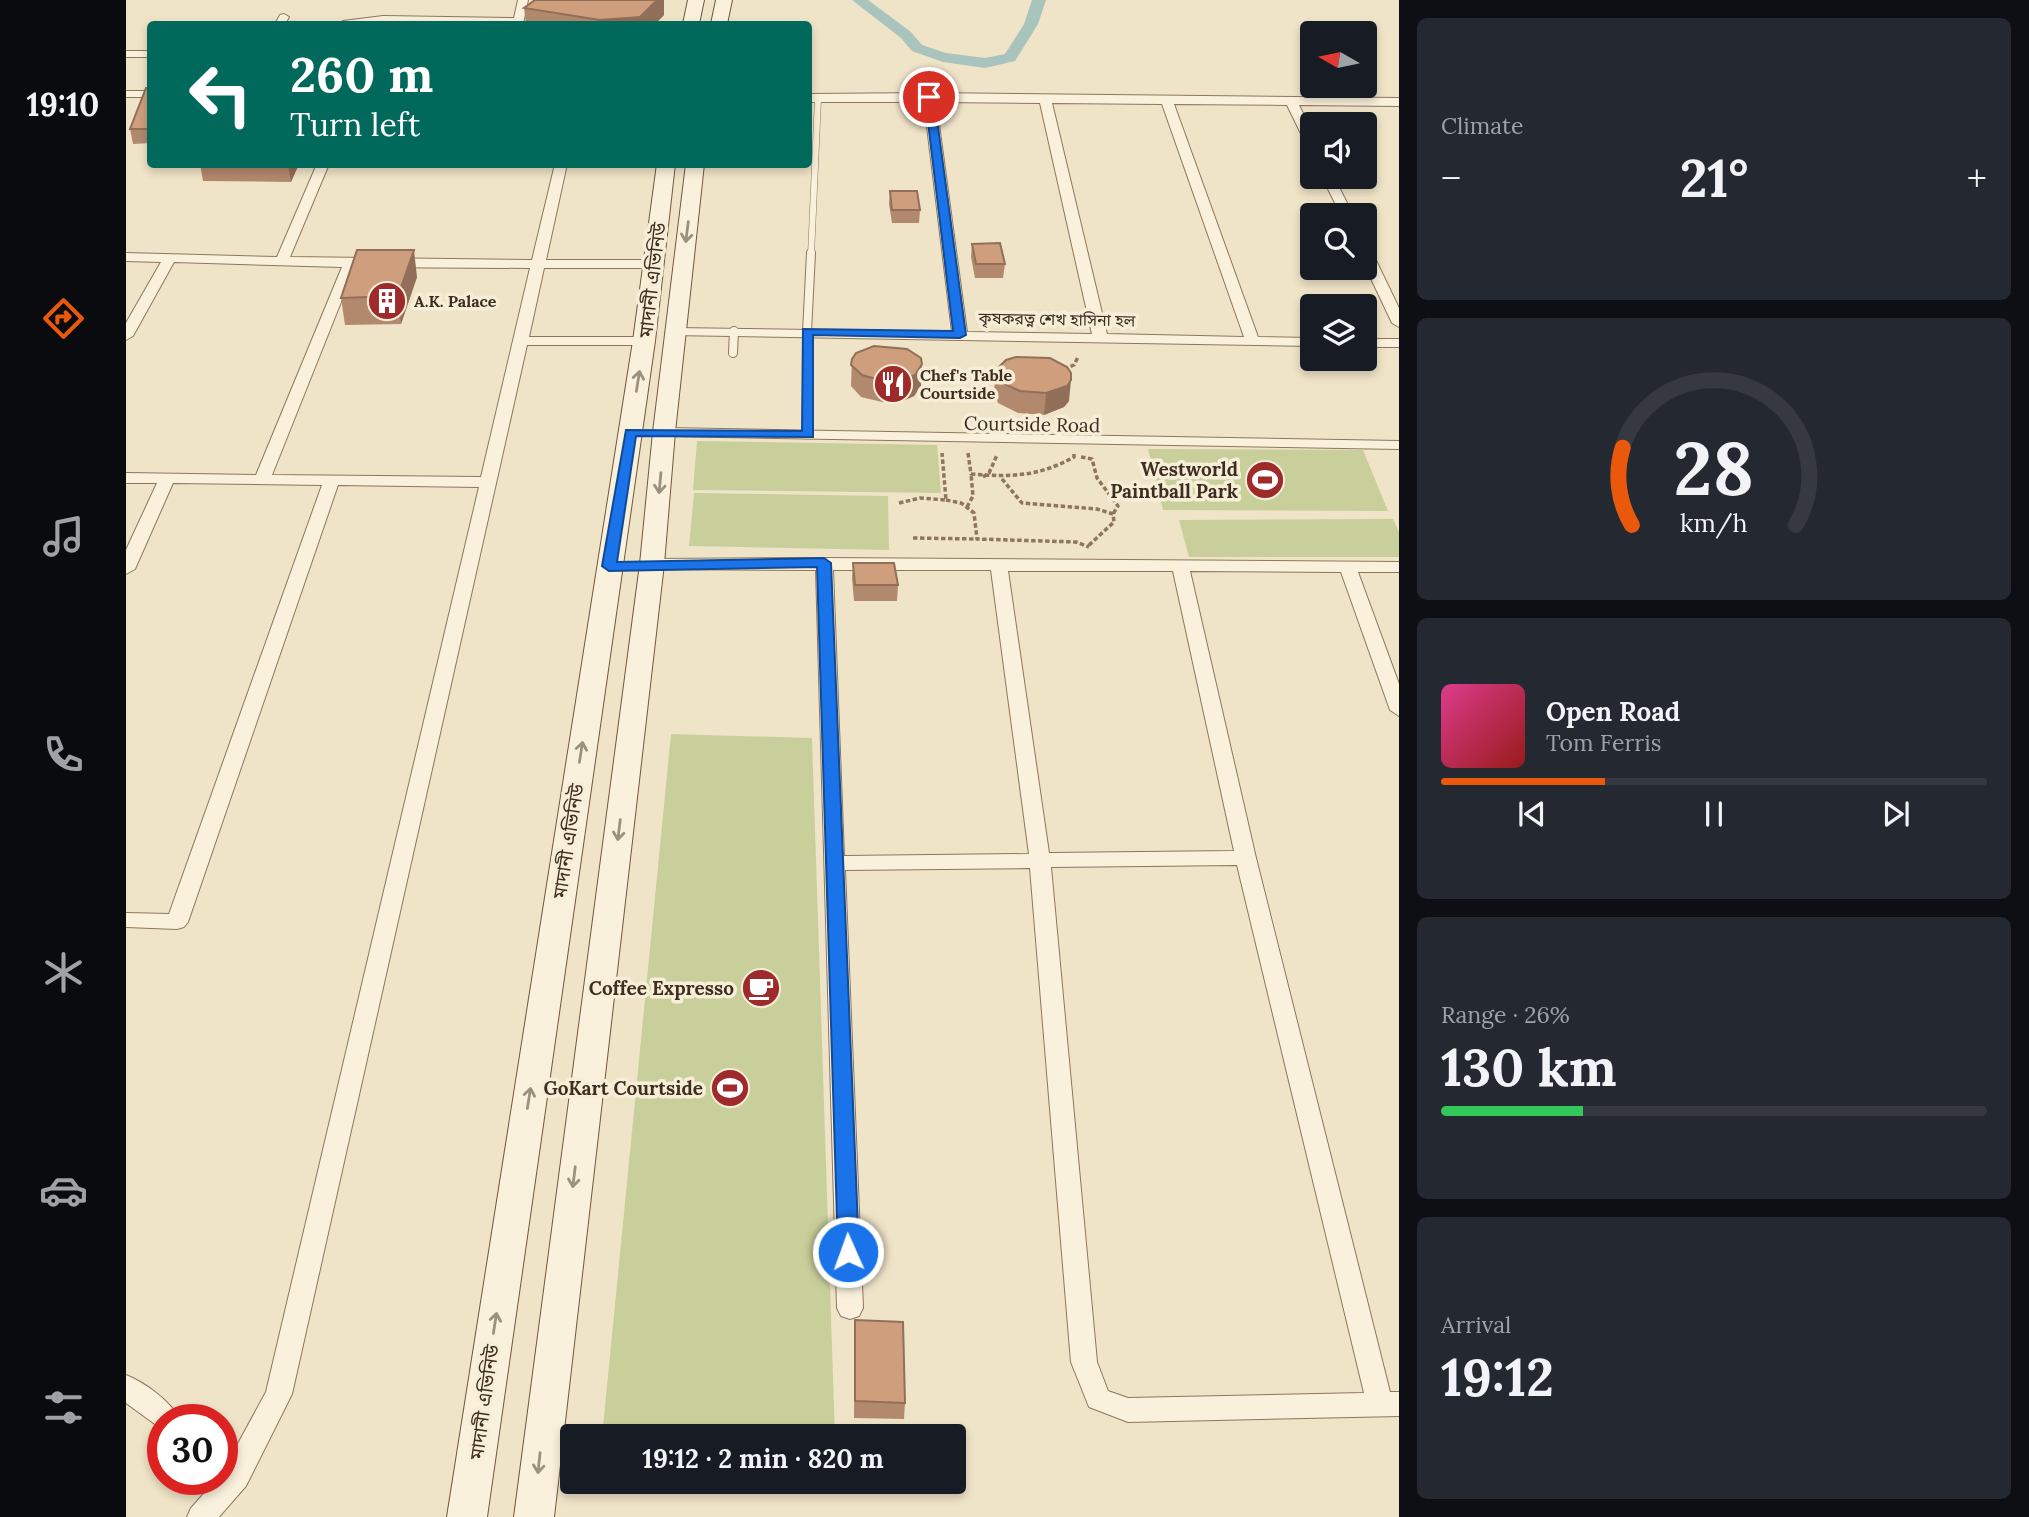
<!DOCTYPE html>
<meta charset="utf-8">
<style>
body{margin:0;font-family:Lora,"Noto Sans Bengali",serif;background:#242831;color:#f1f3f6;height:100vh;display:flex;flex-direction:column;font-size:26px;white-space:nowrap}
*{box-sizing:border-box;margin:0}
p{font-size:23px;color:#9ea1a6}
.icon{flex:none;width:38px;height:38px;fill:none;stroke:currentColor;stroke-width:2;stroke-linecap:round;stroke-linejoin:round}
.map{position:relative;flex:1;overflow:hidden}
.drawer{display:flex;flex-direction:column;gap:18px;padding:18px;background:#0d0f14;width:630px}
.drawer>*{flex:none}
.top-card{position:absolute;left:21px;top:21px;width:665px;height:147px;border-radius:7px;box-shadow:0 4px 10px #0003;background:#00695c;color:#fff;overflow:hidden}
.needle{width:46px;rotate:279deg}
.tools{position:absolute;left:1174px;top:21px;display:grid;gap:14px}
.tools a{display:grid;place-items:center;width:77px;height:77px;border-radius:7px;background:#171b24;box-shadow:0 4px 10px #0003;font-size:35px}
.speed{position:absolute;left:21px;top:1404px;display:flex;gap:14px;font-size:35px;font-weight:700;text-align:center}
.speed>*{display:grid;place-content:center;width:91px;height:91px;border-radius:50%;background:#171b24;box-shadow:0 4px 10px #0003;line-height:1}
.speed .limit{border:10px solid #d22;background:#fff;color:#111}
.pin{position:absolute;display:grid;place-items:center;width:60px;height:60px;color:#fff;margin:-30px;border:4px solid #fff;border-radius:50%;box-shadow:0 2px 7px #0007}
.me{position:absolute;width:77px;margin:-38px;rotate:358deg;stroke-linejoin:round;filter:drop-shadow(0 0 5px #0008)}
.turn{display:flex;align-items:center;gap:24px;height:147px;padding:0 28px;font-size:32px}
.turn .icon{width:91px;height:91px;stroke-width:2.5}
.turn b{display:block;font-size:49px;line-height:60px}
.big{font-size:52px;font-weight:700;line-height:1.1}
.drawer .card{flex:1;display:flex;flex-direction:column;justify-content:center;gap:10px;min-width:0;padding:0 24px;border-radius:10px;background:#242831}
.drawer .dial{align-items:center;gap:0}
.dial svg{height:182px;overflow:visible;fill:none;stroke:#363941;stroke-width:7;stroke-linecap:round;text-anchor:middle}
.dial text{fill:#f1f3f6;stroke:none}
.song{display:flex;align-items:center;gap:21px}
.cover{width:84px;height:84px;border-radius:10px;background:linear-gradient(135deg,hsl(330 70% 55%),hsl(0 70% 35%))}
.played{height:7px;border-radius:4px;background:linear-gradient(90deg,#ea580c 30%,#363941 30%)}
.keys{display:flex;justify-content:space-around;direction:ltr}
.heat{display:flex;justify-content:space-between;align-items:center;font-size:38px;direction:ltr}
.charge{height:10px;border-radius:5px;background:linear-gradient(90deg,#34c759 26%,#363941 0)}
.trip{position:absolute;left:434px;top:1424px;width:406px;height:70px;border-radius:7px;background:#171b24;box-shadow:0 4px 10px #0003;font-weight:700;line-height:70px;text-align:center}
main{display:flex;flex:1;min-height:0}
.tabs{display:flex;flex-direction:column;width:126px;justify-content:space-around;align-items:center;background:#090b0e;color:#9ea1a6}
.tabs .icon{width:49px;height:49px}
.tabs .selected{color:#ea580c}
.tabs b{font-size:32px;color:#f1f3f6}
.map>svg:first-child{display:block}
.green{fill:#c9cf9b}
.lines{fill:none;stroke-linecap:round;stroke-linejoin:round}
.canal{fill:#a9c4bc;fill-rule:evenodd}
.lane-far1-casing{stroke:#8d765c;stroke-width:7}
.lane-casing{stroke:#8d765c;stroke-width:10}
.street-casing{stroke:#8d765c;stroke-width:2}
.secondary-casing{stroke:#6f573f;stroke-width:2}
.path{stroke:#8d765c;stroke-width:3.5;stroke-dasharray:4.5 2.5;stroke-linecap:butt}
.lane-far1{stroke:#faf1dc;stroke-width:6}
.lane{stroke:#faf1dc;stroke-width:8}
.street{fill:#faf1dc;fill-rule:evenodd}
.secondary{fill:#faf1dc;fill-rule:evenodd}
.wall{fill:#b2896c}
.shaded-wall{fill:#916f58}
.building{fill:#cf9f7d;stroke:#916f58;stroke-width:2}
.oneway{stroke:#9c907e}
.route{fill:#1a73e8;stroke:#114b97;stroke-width:2}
.labels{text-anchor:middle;stroke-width:7;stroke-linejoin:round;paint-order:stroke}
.far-poi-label{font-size:16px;font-weight:bold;fill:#3d2e20;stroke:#f7eed8;text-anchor:start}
.far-street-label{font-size:16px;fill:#3d2e20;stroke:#f7eed8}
.street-label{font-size:19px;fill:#3d2e20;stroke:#f7eed8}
.poi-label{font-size:19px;font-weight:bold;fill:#3d2e20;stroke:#f7eed8;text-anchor:end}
</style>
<main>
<nav class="tabs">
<b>19:10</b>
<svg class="icon selected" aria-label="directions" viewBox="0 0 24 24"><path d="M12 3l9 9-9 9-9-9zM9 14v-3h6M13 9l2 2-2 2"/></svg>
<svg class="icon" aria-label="music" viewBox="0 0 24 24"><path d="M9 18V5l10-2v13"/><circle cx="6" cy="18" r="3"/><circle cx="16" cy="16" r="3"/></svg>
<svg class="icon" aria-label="phone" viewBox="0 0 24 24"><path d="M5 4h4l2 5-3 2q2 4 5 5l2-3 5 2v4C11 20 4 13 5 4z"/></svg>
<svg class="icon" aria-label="climate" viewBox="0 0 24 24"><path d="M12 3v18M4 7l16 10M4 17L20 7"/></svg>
<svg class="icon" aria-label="car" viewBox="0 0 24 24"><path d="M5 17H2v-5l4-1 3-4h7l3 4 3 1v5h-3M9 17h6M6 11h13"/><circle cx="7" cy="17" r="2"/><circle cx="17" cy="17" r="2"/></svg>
<svg class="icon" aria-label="filters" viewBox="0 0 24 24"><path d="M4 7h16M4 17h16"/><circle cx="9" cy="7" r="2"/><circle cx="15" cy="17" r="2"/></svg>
</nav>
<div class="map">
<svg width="1273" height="1517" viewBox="0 0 1273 1517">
<rect width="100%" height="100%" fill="#f0e4c8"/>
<path class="green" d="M571 441 811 445 815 493 567 490Z
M1022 449 1237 450 1262 511 1037 510Z
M568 493 762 496 763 550 563 546Z
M1267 519 1273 532V557H1063L1053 520Z
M545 734 686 738 709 1437H476Z"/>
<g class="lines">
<path class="canal" d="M726 0H742L785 32 796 45 820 53 859 58 879 54 898 24 906 0H920L912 24 889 61 859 68 817 62 786 51 775 38Z"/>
<g class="lane-far1-casing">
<path id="lane-far1" d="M685 255 692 98"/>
</g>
<g class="lane-casing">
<path id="lane" d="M607 353 608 331
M539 432 1273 445
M682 435 681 332 685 253"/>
</g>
<g class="street-casing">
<path id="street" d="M392 0H402L397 24H212L217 21 257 16 388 18Z
M158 14 163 17 159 24H149L154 15Z
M0 51H24V57H0Z
M0 91H24V97H0Z
M803 93 1273 98V106L1173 105 1186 132V148L1180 144 1161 105 1048 104 1132 337 1186 338V346L544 335 542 332 549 328 826 332 798 102H682V94ZM810 102 914 103 966 334 841 332ZM926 103 1036 104 1118 337 981 334Z
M191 164H203L164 257 406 260 429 164H441L420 260H528L535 264 528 268H418L403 337H518L525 341 518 345H401L166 1394 120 1486 93 1517H61L65 1508 91 1479H96V1473L140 1392 353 487 212 485 62 922 58 927 51 929 0 927V913L43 914 196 485 47 483 9 569 0 574V550L31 483H0V473L130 475 216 267 48 262 7 336 0 340V323L35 262 0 261V253L151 257ZM229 267 404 268 355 477 146 475Z
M1196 177H1208L1227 215H1215Z
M1239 248 1246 252 1273 308V327L1266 323 1239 266Z
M1239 339H1273V347H1239Z
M698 558 1273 562V572H1232L1273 684V716L1264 710 1215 572 1064 571 1130 858 1264 1392H1273V1416L1002 1422 963 1407 945 1362 904 868 719 870 737 1308 733 1316 724 1319 715 1316 711 1308 690 570 526 569 517 564 526 559ZM707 570H865L903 854 718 856ZM882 571H1047L1108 851 923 853ZM1111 865 1238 1393 1002 1398 982 1391 971 1362 925 867Z
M0 1375C18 1382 46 1402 53 1419H37V1430L0 1403Z"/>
</g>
<g class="secondary-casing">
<path id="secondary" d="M562 0H578L573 24H557Z
M590 0H606L601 24H585Z
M531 164H549L529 341 361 1517H321L507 341Z
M560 164H578L549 432 538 564 428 1517H388L514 564 527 432Z"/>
</g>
<path class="path" d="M938 369 948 365 952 357
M842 453 845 474C885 477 912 477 948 457V453
M955 457 966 459 971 478 992 506 987 514
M857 477 863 473 871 455
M876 479 896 503 971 509 987 514 988 522 962 546
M820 500 835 503 848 513 851 539 950 542 963 547
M773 503 794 498 820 500 816 453
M841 507 847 496 845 474
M787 538 851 539"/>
<use href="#lane-far1" class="lane-far1"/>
<use href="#lane" class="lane"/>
<use href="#street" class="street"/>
<use href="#secondary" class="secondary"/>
</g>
<path class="wall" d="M409 0H538V15L529 24H400L398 8Z
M24 88V143L7 144 4 129Z
M74 164H173L165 182 77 181Z
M764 191 794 210 793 223H766L763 204Z
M846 244 879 264 877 278H849L845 257Z
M291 277 275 324 219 325 215 298Z
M748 346 795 386 788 396 779 400 756 402 735 397 725 386 726 359Z
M870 370 943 401 938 407 918 415 892 413 872 403 868 391Z
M727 563 772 585 771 601H728L726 578Z
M729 1320 779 1403 778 1419 728 1418Z"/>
<path class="shaded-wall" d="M531 0H538V15L529 24H474V20Z
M162 164H173L165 182Z
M288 250 291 277 275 324 272 296Z
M796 364 795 386 788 396 779 400 780 378Z
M945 380 943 401 938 407 918 415 920 393Z"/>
<path class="building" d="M409 0H531L514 17 474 20 398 8Z
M20 88H24V129H4Z
M764 191H791L794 210H766Z
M874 243 879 264H850L846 244Z
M231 250H288L272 296 215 298Z
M748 346 781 349 795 358 796 364 789 375 780 378 757 381 736 375 725 365 726 359 730 353Z
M890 357 924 358 941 367 945 373V380L941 386 920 393 894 391 874 382 870 370 880 360Z
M727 563H768L772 585H729Z
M729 1320 777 1322 779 1403 729 1401Z"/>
<defs><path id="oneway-shaft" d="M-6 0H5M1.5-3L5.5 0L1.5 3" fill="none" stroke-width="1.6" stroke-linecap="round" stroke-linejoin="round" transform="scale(1.75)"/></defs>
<g class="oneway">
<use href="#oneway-shaft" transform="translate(561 232) rotate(97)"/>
<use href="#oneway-shaft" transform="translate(512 381) rotate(-81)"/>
<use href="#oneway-shaft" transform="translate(534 483) rotate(95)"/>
<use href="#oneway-shaft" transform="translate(455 752) rotate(-81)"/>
<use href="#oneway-shaft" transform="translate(493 830) rotate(97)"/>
<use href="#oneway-shaft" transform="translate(403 1098) rotate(-81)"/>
<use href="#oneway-shaft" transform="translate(448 1177) rotate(97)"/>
<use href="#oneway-shaft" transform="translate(369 1323) rotate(-81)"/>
<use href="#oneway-shaft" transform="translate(413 1463) rotate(96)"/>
</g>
<path class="route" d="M803 95 808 97 840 335 834 338 687 335V437L510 436 491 562 698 558 705 563 733 1252 730 1258 722 1261 715 1258 712 1252 691 567 483 571 476 566 500 430 676 431 677 329 827 331 799 97Z"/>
<defs>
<g id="building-disc" transform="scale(2.0125)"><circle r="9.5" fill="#9e2a2b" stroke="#f7eed8"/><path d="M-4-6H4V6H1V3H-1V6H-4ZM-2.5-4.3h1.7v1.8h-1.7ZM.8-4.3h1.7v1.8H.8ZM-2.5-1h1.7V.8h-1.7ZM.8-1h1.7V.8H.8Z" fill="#fff"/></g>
<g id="restaurant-disc" transform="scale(2.0125)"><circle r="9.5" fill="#9e2a2b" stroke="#f7eed8"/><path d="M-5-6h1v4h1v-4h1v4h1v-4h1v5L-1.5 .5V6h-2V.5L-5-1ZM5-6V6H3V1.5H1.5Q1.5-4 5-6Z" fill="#fff"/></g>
<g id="stadium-disc" transform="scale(2.0125)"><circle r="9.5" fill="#9e2a2b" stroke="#f7eed8"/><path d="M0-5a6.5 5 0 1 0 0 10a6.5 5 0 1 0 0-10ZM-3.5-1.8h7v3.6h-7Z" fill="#fff"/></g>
<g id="cafe-disc" transform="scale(2.0125)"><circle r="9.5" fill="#9e2a2b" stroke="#f7eed8"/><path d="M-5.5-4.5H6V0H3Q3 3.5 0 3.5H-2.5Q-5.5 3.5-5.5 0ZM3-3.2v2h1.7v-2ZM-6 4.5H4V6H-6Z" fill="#fff"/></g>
</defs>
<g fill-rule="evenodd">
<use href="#building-disc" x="261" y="301"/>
<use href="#restaurant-disc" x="767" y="384"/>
<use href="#stadium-disc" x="1139" y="480"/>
<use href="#cafe-disc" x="635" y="988"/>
<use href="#stadium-disc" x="604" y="1088"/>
</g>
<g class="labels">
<g class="far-poi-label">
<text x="288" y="307">A.K. Palace</text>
<text x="794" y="381">Chef's Table<tspan x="794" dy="18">Courtside</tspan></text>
</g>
<g class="far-street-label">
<text transform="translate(931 319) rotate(1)" y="6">কৃষকরত্ন শেখ হাসিনা হল</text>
</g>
<g class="street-label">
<text transform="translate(526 280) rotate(-83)" y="7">মাদানী এভিনিউ</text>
<text transform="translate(906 424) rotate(1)" y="7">Courtside Road</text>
<text transform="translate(442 841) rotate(-81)" y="7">মাদানী এভিনিউ</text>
<text transform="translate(358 1402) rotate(-82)" y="7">মাদানী এভিনিউ</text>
</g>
<g class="poi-label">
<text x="1112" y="476">Westworld<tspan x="1112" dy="22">Paintball Park</tspan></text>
<text x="608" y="995">Coffee Expresso</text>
<text x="577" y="1095">GoKart Courtside</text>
</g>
</g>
</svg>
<div class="tools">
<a><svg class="needle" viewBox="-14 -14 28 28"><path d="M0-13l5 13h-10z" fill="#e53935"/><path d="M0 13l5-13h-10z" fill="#9ea1a6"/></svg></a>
<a><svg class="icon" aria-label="sound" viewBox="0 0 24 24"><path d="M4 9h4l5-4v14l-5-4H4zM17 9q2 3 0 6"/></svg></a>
<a><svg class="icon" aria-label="search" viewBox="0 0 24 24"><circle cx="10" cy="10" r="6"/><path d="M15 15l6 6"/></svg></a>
<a><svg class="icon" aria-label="layers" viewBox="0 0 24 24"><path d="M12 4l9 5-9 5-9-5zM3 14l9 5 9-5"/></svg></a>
</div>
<div class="speed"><div class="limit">30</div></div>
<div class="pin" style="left:803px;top:97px;background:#d93025"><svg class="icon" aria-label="arrive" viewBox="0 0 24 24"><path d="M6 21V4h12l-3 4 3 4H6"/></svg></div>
<svg class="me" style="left:722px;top:1252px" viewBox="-20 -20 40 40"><circle r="17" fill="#1a73e8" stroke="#fff" stroke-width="3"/><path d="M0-11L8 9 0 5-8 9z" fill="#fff"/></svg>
<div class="trip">19:12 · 2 min · 820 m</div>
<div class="top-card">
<div class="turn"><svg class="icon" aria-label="left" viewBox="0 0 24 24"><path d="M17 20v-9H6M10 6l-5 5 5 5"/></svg><div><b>260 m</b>Turn left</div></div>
</div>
</div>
<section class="drawer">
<div class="card"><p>Climate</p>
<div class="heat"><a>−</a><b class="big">21°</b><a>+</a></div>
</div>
<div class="card dial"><svg viewBox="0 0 100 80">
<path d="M14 69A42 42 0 1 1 86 69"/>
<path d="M14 69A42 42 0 0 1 10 35" stroke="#ea580c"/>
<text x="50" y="56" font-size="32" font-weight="700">28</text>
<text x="50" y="72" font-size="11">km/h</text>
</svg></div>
<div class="card">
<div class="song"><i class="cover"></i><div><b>Open Road</b><p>Tom Ferris</p></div></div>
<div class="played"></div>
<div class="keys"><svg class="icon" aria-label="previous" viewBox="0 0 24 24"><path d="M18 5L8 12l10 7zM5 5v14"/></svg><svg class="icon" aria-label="pause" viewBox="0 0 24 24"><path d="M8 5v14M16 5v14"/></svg><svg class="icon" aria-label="next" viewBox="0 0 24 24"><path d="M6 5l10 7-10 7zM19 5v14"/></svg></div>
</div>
<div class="card"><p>Range · 26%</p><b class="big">130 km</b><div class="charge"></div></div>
<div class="card"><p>Arrival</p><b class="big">19:12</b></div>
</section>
</main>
